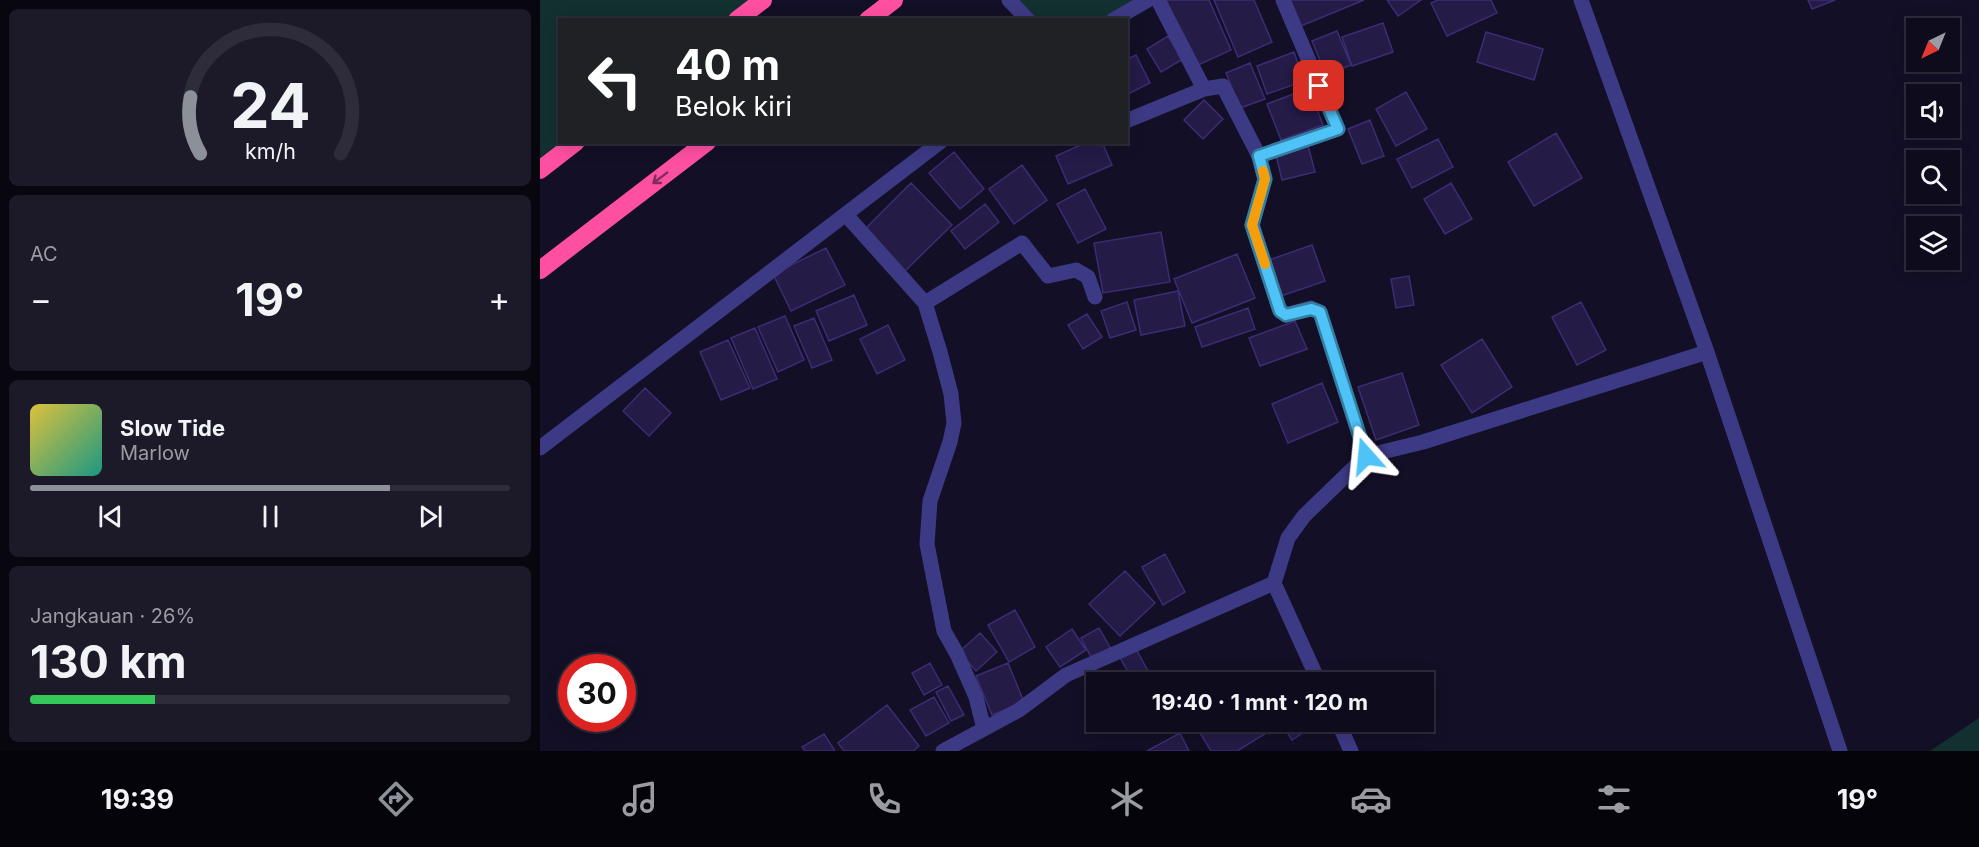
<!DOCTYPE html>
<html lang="id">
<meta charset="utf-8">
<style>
body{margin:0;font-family:Inter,sans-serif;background:#1c1929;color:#f1f3f6;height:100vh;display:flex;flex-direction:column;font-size:22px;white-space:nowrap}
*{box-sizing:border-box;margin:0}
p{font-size:20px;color:#9b9ba3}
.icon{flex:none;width:33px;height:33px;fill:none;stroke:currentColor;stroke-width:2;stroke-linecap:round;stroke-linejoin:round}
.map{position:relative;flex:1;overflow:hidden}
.panel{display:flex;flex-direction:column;gap:9px;padding:9px;background:#08060f;width:540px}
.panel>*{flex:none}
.top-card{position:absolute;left:18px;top:18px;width:570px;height:126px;border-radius:0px;box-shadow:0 3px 15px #0003,0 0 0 2px #2e2b3b;background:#202124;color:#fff;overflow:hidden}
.needle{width:39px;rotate:223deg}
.controls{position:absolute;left:1366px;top:18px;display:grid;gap:12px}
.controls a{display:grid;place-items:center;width:54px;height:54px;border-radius:0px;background:#0e0b1c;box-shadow:0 3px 15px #0003,0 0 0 2px #2e2b3b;font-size:30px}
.speed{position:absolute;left:18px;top:654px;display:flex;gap:12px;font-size:30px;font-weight:700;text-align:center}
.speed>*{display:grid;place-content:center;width:78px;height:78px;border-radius:50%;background:#0e0b1c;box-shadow:0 3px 15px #0003,0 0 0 2px #2e2b3b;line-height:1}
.speed .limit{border:9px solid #d22;background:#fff;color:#111}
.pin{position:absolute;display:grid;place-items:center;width:51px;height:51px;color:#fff;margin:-26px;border-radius:12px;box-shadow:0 3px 9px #0006}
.me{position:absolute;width:66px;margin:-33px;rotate:342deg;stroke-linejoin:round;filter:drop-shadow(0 0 4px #0008)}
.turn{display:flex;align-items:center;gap:21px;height:126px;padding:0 18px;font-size:27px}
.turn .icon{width:78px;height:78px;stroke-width:2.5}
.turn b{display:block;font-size:42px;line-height:51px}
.big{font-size:45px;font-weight:700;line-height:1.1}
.panel .card{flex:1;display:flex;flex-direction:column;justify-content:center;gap:9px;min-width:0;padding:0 21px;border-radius:9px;background:#1c1929}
.panel .dial{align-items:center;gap:0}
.dial svg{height:156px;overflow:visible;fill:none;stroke:#2e2b3b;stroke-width:7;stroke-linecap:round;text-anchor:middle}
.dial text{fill:#f1f3f6;stroke:none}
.song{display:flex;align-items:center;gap:18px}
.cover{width:72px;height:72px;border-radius:9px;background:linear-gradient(135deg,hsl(50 70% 55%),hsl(170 70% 35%))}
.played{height:6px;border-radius:3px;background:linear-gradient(90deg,#8c9099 75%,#2e2b3b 75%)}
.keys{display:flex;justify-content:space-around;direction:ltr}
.heat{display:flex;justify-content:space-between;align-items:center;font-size:33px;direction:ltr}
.charge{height:9px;border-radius:4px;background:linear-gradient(90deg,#34c759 26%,#2e2b3b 0)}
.trip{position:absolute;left:546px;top:672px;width:348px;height:60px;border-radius:0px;background:#0e0b1c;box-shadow:0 3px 15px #0003,0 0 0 2px #2e2b3b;font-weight:700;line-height:60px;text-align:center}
.dock{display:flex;height:96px;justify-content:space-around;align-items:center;background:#06040b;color:#9b9ba3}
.dock .icon{width:42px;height:42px}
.dock .on{color:#8c9099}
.dock b{font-size:27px;color:#f1f3f6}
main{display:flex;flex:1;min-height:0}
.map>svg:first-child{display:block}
.green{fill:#12302f}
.building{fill:#241b47;stroke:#3b2d73;stroke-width:1.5}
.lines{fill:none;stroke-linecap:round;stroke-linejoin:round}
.street{stroke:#3d3a85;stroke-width:15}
.highway{stroke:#ff4fa3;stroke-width:18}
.oneway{stroke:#7d2c5e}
.route-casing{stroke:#337fa1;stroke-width:15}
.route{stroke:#4fc3f7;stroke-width:10}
.slow{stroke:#f59e0b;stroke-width:10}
</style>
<main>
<section class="panel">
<div class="card dial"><svg viewBox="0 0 100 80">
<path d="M14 69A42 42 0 1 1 86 69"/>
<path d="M14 69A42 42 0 0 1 9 40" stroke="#8c9099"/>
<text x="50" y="56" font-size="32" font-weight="700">24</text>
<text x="50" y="72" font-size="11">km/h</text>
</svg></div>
<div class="card"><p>AC</p>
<div class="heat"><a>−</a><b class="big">19°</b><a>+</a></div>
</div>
<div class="card">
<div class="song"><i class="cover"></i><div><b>Slow Tide</b><p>Marlow</p></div></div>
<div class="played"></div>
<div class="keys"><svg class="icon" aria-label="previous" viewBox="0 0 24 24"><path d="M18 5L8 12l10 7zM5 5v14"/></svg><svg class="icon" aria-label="pause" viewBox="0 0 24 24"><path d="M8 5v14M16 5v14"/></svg><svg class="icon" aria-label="next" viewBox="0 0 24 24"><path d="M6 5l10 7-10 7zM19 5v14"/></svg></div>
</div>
<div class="card"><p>Jangkauan · 26%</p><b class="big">130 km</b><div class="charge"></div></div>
</section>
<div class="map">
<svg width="1439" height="751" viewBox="0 0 1439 751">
<rect width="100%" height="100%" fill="#130f26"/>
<path class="green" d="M0 0H223L197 19 20 20V142L36 143 0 170Z
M469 0H608L573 20 488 19Z
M1439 718V751H1390Z"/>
<path class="building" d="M626 0H669L691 50 656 66Z
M674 0H714L732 42 698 57Z
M750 0H824L761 26Z
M847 0H881L858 16Z
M898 0H951L957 13 907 36 891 3Z
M1268 0H1295L1272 9Z
M843 23 853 52 812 66 802 37Z
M797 31 811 65 786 75 772 41Z
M946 32 1003 49 994 80 937 62Z
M628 36 643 59 621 72 607 49Z
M754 52 764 81 727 94 717 66Z
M596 55 610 83 586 95V60Z
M710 63 725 99 700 108 686 73Z
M769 88 783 125 741 140 727 104Z
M866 92 887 129 856 146 836 109Z
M664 100 683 119 663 139 644 120Z
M830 120 844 156 822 164 808 129Z
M1016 133 1042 178 994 206 968 162Z
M898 139 913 167 872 188 857 159Z
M547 142H562L572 165 528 184 516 156Z
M767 142 775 172 742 180 735 151Z
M414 152 444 189 420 209 389 173Z
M482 165 507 200 474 224 449 189Z
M371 183 412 225 365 271 324 230Z
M911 183 932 219 905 234 884 199Z
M545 189 566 229 538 243 517 204Z
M445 204 459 222 425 249 411 231Z
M621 232 630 282 563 293 554 243Z
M772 245 785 281 741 296 729 260Z
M286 248 305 285 251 311 233 274Z
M697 254 715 298 652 323 634 279Z
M869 276 874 305 856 308 851 279Z
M638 291 645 326 601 335 594 300Z
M314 295 327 325 289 341 276 311Z
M587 302 596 330 570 338 561 311Z
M1041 302 1066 350 1037 365 1012 317Z
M708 308 715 329 662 347 655 327Z
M547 314 562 337 543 349 528 325Z
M245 316 264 360 238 372 218 327Z
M274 318 292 360 272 368 254 326Z
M755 321 767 349 720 366 709 338Z
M348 325 365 360 337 374 320 339Z
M215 328 237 379 213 389 191 338Z
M942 339 972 387 932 413 901 365Z
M188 340 210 388 181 400 160 352Z
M862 373 879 425 836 440 818 387Z
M782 383 798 422 748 443 732 404Z
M105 388 131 413 109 436 83 411Z
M625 554 645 592 623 605 602 567Z
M585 571 615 603 580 636 549 604Z
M475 610 495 647 469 662 448 625Z
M559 628 571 649 552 659 541 638Z
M532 629 546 650 520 667 506 647Z
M440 633 457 652 436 671 419 652Z
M595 647 614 682H594L579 656Z
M390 663 402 685 384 695 372 673Z
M468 663 484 702 452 715 436 676Z
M408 686 424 715 411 721 396 692Z
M394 697 409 723 386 736 370 710Z
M347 705 379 746 373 751H304L298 743Z
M669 722H722L728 732 697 751H671L657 728Z
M740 722H779L752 740Z
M640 733 649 751H607Z
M284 734 295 751H265L262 747Z"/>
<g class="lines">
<path class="street" d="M469 0 488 20
M618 0 664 89 683 86 719 156 725 179 712 225 739 308 746 315 771 308 780 312 826 456
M1041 0 1167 352 1300 751
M573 20 608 0
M586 121 664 89
M719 156 798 129 743 0
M307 216 385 303 400 352 411 394 414 423 410 442 390 501 387 544 404 631 417 654 436 697 444 729
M385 303 482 243 508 276 536 270 548 277 555 297
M0 448 400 142
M779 682 734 583 748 538 764 516 826 456 883 442 1167 352
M798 722 811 751
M403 751 479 710 526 675 734 583"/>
<path class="highway" d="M197 20 223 0
M328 20 354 0
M0 170 36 142
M0 270 167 142"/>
</g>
<defs><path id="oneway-shaft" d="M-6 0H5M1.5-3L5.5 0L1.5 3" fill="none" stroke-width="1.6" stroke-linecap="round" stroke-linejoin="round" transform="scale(1.5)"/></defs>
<use class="oneway" href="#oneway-shaft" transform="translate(120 178) rotate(143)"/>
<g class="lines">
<g class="route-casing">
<path id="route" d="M779 86 798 129 719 156 725 179 712 225 740 311 746 315 771 309 780 312 826 456"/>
</g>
<use href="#route" class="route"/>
<path class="slow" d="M723 171 725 179 712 225 725 264"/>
</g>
</svg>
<div class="controls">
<a><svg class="needle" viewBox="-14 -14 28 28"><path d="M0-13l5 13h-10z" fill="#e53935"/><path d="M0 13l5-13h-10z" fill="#9b9ba3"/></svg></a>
<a><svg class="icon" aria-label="sound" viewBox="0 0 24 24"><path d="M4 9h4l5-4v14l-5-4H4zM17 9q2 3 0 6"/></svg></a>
<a><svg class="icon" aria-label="search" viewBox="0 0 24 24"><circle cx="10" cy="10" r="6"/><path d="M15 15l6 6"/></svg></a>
<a><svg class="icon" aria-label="layers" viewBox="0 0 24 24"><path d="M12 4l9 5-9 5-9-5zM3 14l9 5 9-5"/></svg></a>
</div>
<div class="speed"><div class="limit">30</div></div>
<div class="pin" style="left:779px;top:86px;background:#d93025"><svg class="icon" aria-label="arrive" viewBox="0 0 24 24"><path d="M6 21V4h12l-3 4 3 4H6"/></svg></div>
<svg class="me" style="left:826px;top:456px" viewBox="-20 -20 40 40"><path d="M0-17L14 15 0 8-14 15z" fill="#4fc3f7" stroke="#fff" stroke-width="4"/></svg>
<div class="trip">19:40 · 1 mnt · 120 m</div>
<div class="top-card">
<div class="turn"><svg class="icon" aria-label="left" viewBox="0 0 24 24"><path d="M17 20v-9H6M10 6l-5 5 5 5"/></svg><div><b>40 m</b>Belok kiri</div></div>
</div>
</div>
</main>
<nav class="dock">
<b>19:39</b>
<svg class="icon on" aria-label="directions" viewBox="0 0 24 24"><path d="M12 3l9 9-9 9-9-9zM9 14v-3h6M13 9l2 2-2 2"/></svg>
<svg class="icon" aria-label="music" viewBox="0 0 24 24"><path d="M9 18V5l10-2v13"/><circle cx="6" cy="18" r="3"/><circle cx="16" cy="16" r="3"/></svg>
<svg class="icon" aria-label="phone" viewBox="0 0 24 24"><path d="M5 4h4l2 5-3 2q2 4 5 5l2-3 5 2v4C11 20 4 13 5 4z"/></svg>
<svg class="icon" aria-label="climate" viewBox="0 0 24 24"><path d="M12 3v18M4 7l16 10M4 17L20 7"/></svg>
<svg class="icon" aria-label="car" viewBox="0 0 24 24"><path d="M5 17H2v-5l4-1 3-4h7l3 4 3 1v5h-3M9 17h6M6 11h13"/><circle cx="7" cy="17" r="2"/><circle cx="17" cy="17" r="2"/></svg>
<svg class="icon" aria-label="filters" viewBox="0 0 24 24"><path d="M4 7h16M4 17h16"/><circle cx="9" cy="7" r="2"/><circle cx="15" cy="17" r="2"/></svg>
<b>19°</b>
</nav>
